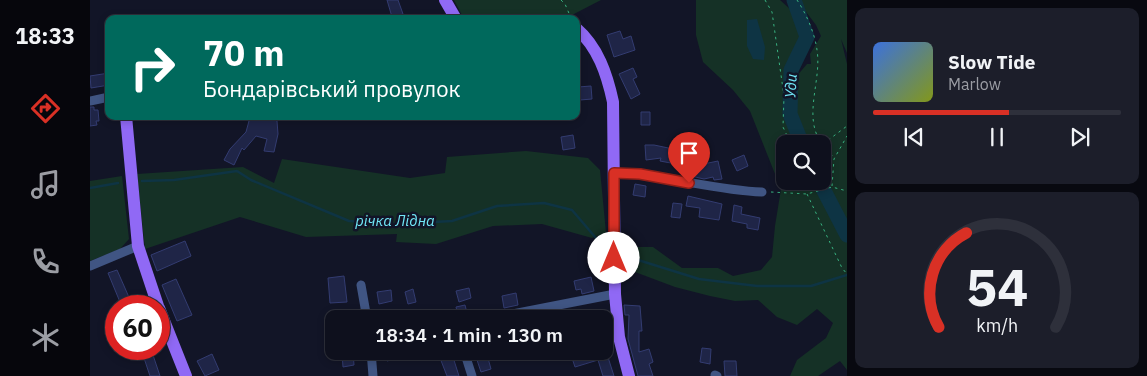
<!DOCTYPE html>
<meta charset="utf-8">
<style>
body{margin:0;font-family:"IBM Plex Sans",sans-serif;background:#1c1e2a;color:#f1f3f6;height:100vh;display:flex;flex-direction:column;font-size:19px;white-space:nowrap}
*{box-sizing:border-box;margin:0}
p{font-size:16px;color:#9b9da4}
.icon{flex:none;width:28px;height:28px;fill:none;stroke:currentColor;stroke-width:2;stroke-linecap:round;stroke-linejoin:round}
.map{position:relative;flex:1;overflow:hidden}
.panel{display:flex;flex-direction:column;gap:8px;padding:8px;background:#080910;width:300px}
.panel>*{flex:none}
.top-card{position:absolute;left:15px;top:15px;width:475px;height:105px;border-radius:10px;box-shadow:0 2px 8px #0003,0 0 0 1px #2e303b;background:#00695c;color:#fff;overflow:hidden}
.tools{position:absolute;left:686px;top:135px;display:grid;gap:10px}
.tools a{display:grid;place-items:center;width:55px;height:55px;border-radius:10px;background:#0e101d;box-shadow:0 2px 8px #0003,0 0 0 1px #2e303b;font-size:25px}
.speed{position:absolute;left:15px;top:295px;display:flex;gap:10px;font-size:25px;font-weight:700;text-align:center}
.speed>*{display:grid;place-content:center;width:65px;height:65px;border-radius:50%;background:#0e101d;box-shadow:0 2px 8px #0003,0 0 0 1px #2e303b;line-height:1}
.speed .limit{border:8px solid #d22;background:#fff;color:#111}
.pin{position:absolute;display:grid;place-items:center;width:42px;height:42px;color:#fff;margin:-51px -21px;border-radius:50% 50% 50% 0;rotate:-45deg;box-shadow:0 0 5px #0007}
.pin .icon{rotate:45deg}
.me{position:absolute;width:55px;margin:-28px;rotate:0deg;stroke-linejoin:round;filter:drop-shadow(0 0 4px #0008)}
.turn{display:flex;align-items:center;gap:18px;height:105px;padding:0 15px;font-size:22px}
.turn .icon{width:65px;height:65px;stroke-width:2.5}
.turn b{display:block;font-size:35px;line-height:42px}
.panel .tile{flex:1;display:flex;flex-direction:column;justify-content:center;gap:8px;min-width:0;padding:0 18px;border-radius:10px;background:#1c1e2a}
.panel .dial{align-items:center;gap:0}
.dial svg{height:130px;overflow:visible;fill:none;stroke:#2e303b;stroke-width:7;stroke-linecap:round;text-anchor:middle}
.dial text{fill:#f1f3f6;stroke:none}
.song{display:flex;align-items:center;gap:15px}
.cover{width:60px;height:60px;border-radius:8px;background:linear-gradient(135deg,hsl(220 70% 55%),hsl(70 70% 35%))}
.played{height:5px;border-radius:2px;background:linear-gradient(90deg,#d93025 55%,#2e303b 55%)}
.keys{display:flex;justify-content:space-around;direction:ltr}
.trip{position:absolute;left:235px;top:310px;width:288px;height:50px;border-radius:10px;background:#0e101d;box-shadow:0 2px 8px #0003,0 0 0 1px #2e303b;font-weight:600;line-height:50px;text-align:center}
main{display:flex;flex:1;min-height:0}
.menu{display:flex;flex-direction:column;width:90px;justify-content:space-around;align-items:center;background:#06060c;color:#9b9da4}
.menu .icon{width:35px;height:35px}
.menu .selected{color:#d93025}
.menu b{font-size:22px;color:#f1f3f6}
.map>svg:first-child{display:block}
.green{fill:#153126}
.water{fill:#0e3444}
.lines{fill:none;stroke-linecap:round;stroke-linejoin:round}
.stream{stroke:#0e3444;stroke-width:2.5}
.river{stroke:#0e3444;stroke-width:15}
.building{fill:#1f2547;stroke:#333c71}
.path{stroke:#38b381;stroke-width:1;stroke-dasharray:2.5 4;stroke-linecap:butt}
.minor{stroke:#405583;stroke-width:9}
.primary{stroke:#9069f5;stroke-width:12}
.route-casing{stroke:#8d1f18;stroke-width:12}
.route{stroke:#d93025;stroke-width:9}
.labels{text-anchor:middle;stroke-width:5;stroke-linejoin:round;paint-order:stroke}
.water-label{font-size:15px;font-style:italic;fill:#70e6f6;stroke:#121527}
</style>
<main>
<nav class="menu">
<b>18:33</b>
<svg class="icon selected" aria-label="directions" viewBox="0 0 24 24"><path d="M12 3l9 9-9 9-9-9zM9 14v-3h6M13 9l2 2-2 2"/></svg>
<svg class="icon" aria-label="music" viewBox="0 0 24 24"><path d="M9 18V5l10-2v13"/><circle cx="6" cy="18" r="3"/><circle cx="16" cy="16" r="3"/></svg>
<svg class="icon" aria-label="phone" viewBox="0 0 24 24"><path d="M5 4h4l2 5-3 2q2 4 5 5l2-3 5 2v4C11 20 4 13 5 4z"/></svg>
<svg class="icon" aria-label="climate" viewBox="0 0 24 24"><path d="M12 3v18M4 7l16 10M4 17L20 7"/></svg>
</nav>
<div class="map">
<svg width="757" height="376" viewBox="0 0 757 376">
<rect width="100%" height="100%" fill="#121527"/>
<path class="green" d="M364 0H511L482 15 454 19H374Z
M606 0H690L701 10 711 40 701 70 699 122 710 144H695V181H727L757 241V370L750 361 728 376H700L707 360 736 338 743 323 727 309 707 325 687 317 668 300 645 301 620 296 585 287 545 272 510 265 505 246 517 244 534 247H563L592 268H628L643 276 671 270 682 257 685 226 691 189 660 111 643 90 613 62 606 35Z
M707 0H757V53L751 39 757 64V228L733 180 732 144H717L706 118 704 107 706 77 717 64H721L720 54 731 36 726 25Z
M436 151 498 158 510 170 516 233 502 238 452 224 403 226 346 244 306 242 307 234 216 237 150 217 55 249 47 174 153 167 184 183 192 159 320 178 355 173 357 157Z
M32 176 39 239 30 249 0 261V181Z"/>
<path class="water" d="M667 19 675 47 674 60 663 59 657 46V20Z"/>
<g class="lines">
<path class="stream" d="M52 181 84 180 147 171 161 180 259 221 307 224 362 221 407 206 454 203 482 210 517 251
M0 188 28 183
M529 254 609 279 667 286H721L757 275"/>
<path class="river" d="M704 0 717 37 701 70 700 114 712 144
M729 181 757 235"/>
</g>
<path class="building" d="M297 0H308L313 14 302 17Z
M530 31 533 39 541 36 545 50 524 57 517 35Z
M543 68 547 77 543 79 550 94 541 99 529 74Z
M19 73V85L1 88 0 76Z
M501 86 502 99 490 100 488 87Z
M0 107H4V110H8L9 121H6L7 125 0 126Z
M551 112H560V125H551Z
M150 116H176L187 121 188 134 184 152 174 151 177 139 166 136 154 150 152 148 144 165 134 160 140 149 156 132 159 121Z
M483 135 485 148 473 150 471 137Z
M555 145H564L588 150 586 164 570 161 571 158 556 160Z
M654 155 658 166 647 171 642 160Z
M628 161 632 179 624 180 623 177 614 179 601 176 599 167Z
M545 184 556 186 555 197 543 195Z
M598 196 632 204 629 220 609 217 610 208 596 206Z
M583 203 592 204 590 218 581 217Z
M644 205 652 207 651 214 670 218 668 230 657 228V224L642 221Z
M95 241 101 256 67 271 61 255Z
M27 270 38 295 42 306H32L30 302 18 273Z
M254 276 257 302 240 303 238 278Z
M501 277 504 291 492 294 491 289 486 290 484 281Z
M86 279 102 315 87 321 72 285Z
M379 288 381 298 369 302 366 291Z
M323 289 326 302 318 304 315 292Z
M301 290 302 301 289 304 287 292Z
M426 293 428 305 414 308 412 296Z
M375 305 378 317 369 319 366 307Z
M534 305 550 306 552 331H549V352L559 349 563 362 559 364 563 376H548L538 339 539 315H535Z
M612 348 621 349 620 364 610 362Z
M50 349H61L70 376H60L54 358 49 360 45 352Z
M295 351H310L312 357 297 361Z
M384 351H396L401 369 391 372Z
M491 351H516L524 376H513L508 360 485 367 481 355Z
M263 352 264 365 253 367 252 354Z
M122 354 129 370 115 376 107 361Z
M362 354 369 376H357L350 358Z
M634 361H646L647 376H635Z"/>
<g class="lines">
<path class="path" d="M471 0 475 4 481 18
M675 0 682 12 694 96 693 127 701 144
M707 0C716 13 725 34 727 50 732 81 712 117 732 144
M732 144 744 158
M733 144 757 126
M718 181 723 192
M742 186 744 159 757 136
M681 192 717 194 742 187 757 191
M717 194 752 268 757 274"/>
<path class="minor" d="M0 101 19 97
M524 173C574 174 622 190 672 192
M0 266 48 246
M271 285 277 319
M397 319 525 294
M281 351 283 376
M374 351 382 376
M625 375 627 376"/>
<path class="primary" d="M355 0 366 19
M486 28C508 47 517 74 523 102L525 294 529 337 539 376
M36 116 48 246 68 306
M69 308 96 376"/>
</g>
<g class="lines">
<g class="route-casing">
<path id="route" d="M524 258V173L550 174 599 183"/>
</g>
<use href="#route" class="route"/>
</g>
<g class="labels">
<g class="water-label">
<text transform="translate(701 86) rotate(-86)" y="5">Уди</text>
<text x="305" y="226">річка Лідна</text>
</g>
</g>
</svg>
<div class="tools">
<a><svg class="icon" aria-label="search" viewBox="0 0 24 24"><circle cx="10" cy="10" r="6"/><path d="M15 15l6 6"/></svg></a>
</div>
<div class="speed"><div class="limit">60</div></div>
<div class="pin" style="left:599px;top:183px;background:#d93025"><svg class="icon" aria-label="arrive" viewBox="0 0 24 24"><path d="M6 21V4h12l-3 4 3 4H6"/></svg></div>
<svg class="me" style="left:524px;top:258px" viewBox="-20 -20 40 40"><circle r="19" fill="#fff"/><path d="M0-13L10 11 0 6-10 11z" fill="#d93025"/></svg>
<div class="trip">18:34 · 1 min · 130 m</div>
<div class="top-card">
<div class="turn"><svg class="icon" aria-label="right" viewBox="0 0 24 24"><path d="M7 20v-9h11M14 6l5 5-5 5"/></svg><div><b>70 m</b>Бондарівський провулок</div></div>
</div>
</div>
<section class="panel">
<div class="tile">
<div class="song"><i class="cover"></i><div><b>Slow Tide</b><p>Marlow</p></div></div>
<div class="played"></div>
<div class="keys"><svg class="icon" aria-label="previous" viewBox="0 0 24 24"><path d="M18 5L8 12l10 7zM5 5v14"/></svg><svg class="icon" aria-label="pause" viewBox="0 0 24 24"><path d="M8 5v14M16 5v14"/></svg><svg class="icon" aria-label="next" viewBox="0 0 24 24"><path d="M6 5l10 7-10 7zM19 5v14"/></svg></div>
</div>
<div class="tile dial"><svg viewBox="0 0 100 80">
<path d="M14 69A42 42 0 1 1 86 69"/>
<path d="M14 69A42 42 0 0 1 31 11" stroke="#d93025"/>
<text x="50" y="56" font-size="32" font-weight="700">54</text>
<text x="50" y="72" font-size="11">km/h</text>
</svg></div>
</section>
</main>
